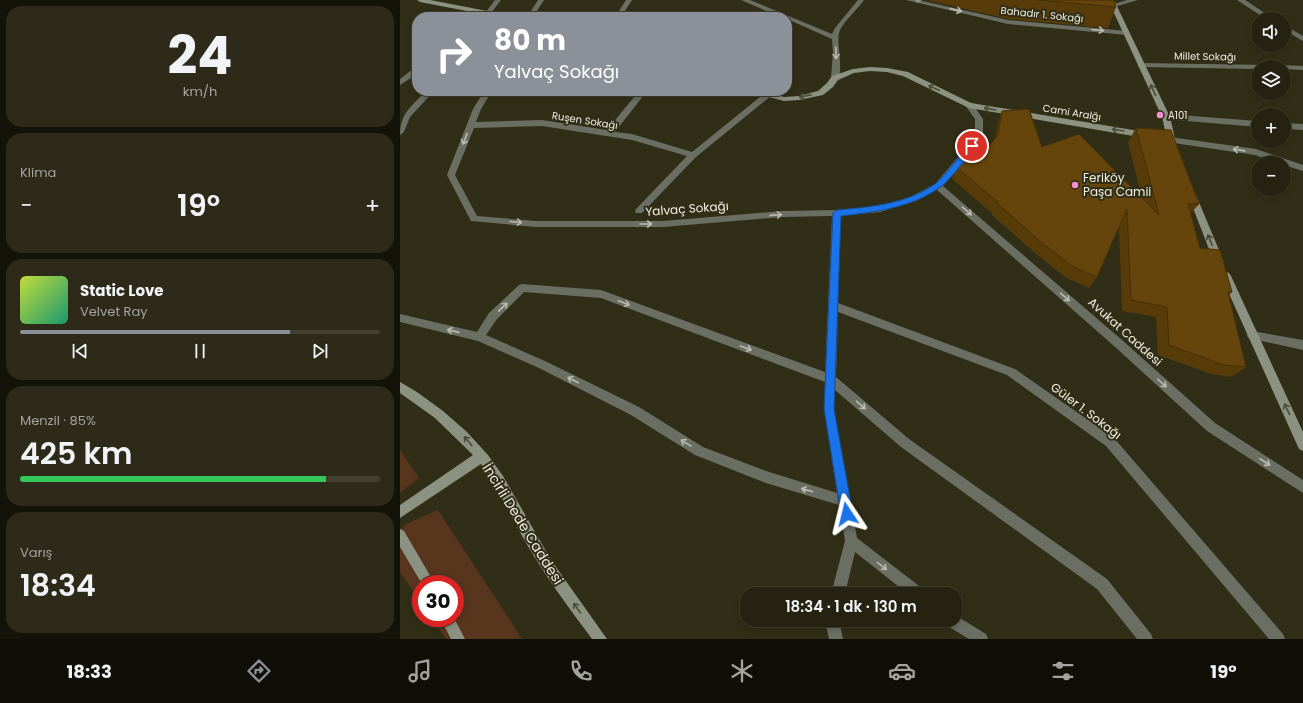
<!DOCTYPE html>
<html lang="tr">
<meta charset="utf-8">
<style>
body{margin:0;font-family:Poppins,sans-serif;background:#2d2a1a;color:#f1f3f6;height:100vh;display:flex;flex-direction:column;font-size:15px;white-space:nowrap}
*{box-sizing:border-box;margin:0}
p{font-size:13px;color:#a3a49f}
.icon{flex:none;width:22px;height:22px;fill:none;stroke:currentColor;stroke-width:2;stroke-linecap:round;stroke-linejoin:round}
.map{position:relative;flex:1;overflow:hidden}
.drawer{display:flex;flex-direction:column;gap:6px;padding:6px;background:#141309;width:400px}
.drawer>*{flex:none}
.hud{position:absolute;left:12px;top:12px;width:380px;height:84px;border-radius:16px;box-shadow:0 2px 6px #0003,0 0 0 1px #423f31;background:#8c9099;color:#fff;overflow:hidden}
.controls{position:absolute;left:851px;top:12px;display:grid;gap:8px}
.controls a{display:grid;place-items:center;width:40px;height:40px;border-radius:50%;background:#252211;box-shadow:0 2px 6px #0003,0 0 0 1px #423f31;font-size:20px}
.speed{position:absolute;left:12px;top:575px;display:flex;gap:8px;font-size:20px;font-weight:700;text-align:center}
.speed>*{display:grid;place-content:center;width:52px;height:52px;border-radius:50%;background:#252211;box-shadow:0 2px 6px #0003,0 0 0 1px #423f31;line-height:1}
.speed .limit{border:6px solid #d22;background:#fff;color:#111}
.pin{position:absolute;display:grid;place-items:center;width:34px;height:34px;color:#fff;margin:-17px;border:2px solid #fff;border-radius:50%;box-shadow:0 1px 4px #0007}
.me{position:absolute;width:44px;margin:-22px;rotate:350deg;stroke-linejoin:round;filter:drop-shadow(0 0 3px #0008)}
.turn{display:flex;align-items:center;gap:14px;height:84px;padding:0 16px;font-size:18px}
.turn .icon{width:52px;height:52px;stroke-width:2.5}
.turn b{display:block;font-size:28px;line-height:34px}
.big{font-size:30px;font-weight:600;line-height:1.1}
.drawer .tile{flex:1;display:flex;flex-direction:column;justify-content:center;gap:6px;min-width:0;padding:0 14px;border-radius:16px;background:#2d2a1a}
.drawer .dial{align-items:center;gap:0}
.dial b{font-size:52px;line-height:1}
.song{display:flex;align-items:center;gap:12px}
.cover{width:48px;height:48px;border-radius:6px;background:linear-gradient(135deg,hsl(70 70% 55%),hsl(160 70% 35%))}
.played{height:4px;border-radius:2px;background:linear-gradient(90deg,#8c9099 75%,#423f31 75%)}
.keys{display:flex;justify-content:space-around;direction:ltr}
.heat{display:flex;justify-content:space-between;align-items:center;font-size:22px;direction:ltr}
.charge{height:6px;border-radius:3px;background:linear-gradient(90deg,#34c759 85%,#423f31 0)}
.trip{position:absolute;left:340px;top:587px;width:222px;height:40px;border-radius:16px;background:#252211;box-shadow:0 2px 6px #0003,0 0 0 1px #423f31;font-weight:600;line-height:40px;text-align:center}
.menu{display:flex;height:64px;justify-content:space-around;align-items:center;background:#0f0e07;color:#a3a49f}
.menu .icon{width:28px;height:28px}
.menu .selected{color:#8c9099}
.menu b{font-size:18px;color:#f1f3f6}
main{display:flex;flex:1;min-height:0}
.map>svg:first-child{display:block}
.green{fill:#58351d}
.lines{fill:none;stroke-linecap:round;stroke-linejoin:round}
.street{fill:#6a6e63;fill-rule:evenodd}
.secondary{fill:#8c9281;fill-rule:evenodd}
.wall{fill:#573b09}
.building{fill:#65450b;stroke:#473008}
.oneway{stroke:#babbae}
.oneway2{stroke:#4c4c37}
.route{fill:#1a73e8;stroke:#114b97}
.poi-dot{fill:#f690d0;stroke:#312e17;stroke-width:1.5}
.labels{text-anchor:middle;stroke-width:4;stroke-linejoin:round;paint-order:stroke}
.far-street-label{font-size:10px;fill:#efeee0;stroke:#312e17}
.far-poi-label{font-size:10px;fill:#efeee0;stroke:#312e17;text-anchor:start}
.poi-label{font-size:12px;fill:#efeee0;stroke:#312e17;text-anchor:start}
.street-label{font-size:12px;fill:#efeee0;stroke:#312e17}
.near-street-label{font-size:14px;fill:#efeee0;stroke:#312e17}
</style>
<main>
<section class="drawer">
<div class="tile dial"><b>24</b><p>km/h</p></div>
<div class="tile"><p>Klima</p>
<div class="heat"><a>−</a><b class="big">19°</b><a>+</a></div>
</div>
<div class="tile">
<div class="song"><i class="cover"></i><div><b>Static Love</b><p>Velvet Ray</p></div></div>
<div class="played"></div>
<div class="keys"><svg class="icon" aria-label="previous" viewBox="0 0 24 24"><path d="M18 5L8 12l10 7zM5 5v14"/></svg><svg class="icon" aria-label="pause" viewBox="0 0 24 24"><path d="M8 5v14M16 5v14"/></svg><svg class="icon" aria-label="next" viewBox="0 0 24 24"><path d="M6 5l10 7-10 7zM19 5v14"/></svg></div>
</div>
<div class="tile"><p>Menzil · 85%</p><b class="big">425 km</b><div class="charge"></div></div>
<div class="tile"><p>Varış</p><b class="big">18:34</b></div>
</section>
<div class="map">
<svg width="903" height="639" viewBox="0 0 903 639">
<rect width="100%" height="100%" fill="#312e17"/>
<path class="green" d="M0 450 19 478 0 493Z
M38 510 122 639H46L32 618H55V584H21V602L0 572V531L4 525Z"/>
<g class="lines">
<path class="street" d="M95 0H101L88 17H82Z
M138 0H144L133 17H127Z
M226 0H232L221 17H215Z
M341 0H350L432 34 435 28 458 0H464C458 9 445 20 440 30 435 41 444 65 438 80H432L431 78 433 53 432 39 387 19V17H380Z
M506 0H518L608 20 727 31 730 33 727 35 608 24Z
M727 0H738L714 7 711 5Z
M837 0H845L874 19H866Z
M884 25 903 36V41L884 30Z
M738 63 869 65 873 67H858V69L741 67H738Z
M881 65 903 66V70L884 69V67H880Z
M14 68H17V74L0 85V79Z
M26 91H34L10 117 4 132 0 135C0 113 12 106 26 91Z
M84 91H92L81 109 76 122 142 120 207 130 239 91H247L215 132 232 134 292 152 365 93H371L372 95 296 157 242 213H236L235 211 236 209 287 156 232 140 142 126 74 128 55 175 77 216 136 221H263L382 211 437 210 480 206 510 197 535 184 559 156 575 134V119L565 105 569 102 572 103 583 119V134L565 160 543 186 722 340 815 423 903 480V493L807 431 714 346 537 190 516 201 480 212 441 216 438 303 615 369 714 438 883 634 885 639H869L706 446 607 375 438 312 436 377 509 439 707 579 751 634 753 639H737L697 589 501 447 435 390 434 409 457 538 523 589 525 594H508L455 552 445 594H431L445 541 439 505 366 483 295 455 231 415 139 368 78 341 0 322V314L77 332 89 313 119 285 122 284 201 290 425 372 432 216 382 217 263 227H136L71 221 47 175 73 109ZM124 292 201 298 425 382 424 409 437 493 366 471 303 447 239 407 147 362 86 335 97 319Z
M766 114 858 121V127L763 119 762 117Z
M884 123 903 124V130L884 129Z
M770 137 856 149 903 165V171L884 165V163H879L855 155 767 142 766 140Z
M852 331 903 340V350L848 338 847 335 848 332Z
M555 615 586 634 588 639H569L546 625 544 620H555Z
M425 620H439L443 639H429Z"/>
<path class="secondary" d="M17 0H30L108 15 111 17H98L20 2Z
M515 0H522L518 3 516 2Z
M708 0H714L770 117 776 143 775 145H769L768 143 762 117Z
M470 67 487 68 508 72 571 103 745 132 749 135 745 138 569 108 503 76 487 72 470 71 454 73 438 80 433 87 423 95 399 100 384 101 354 93 353 91H365L384 97 399 96 418 91 427 83 432 76 453 69Z
M792 192 796 195 824 262 822 265H816L814 262 788 195Z
M826 272 829 273 831 276 903 432V451L899 449 821 276 823 273Z
M0 382 17 392 43 411 67 432 88 455 103 476 151 560 207 639H192C169 608 146 577 126 543 111 517 99 489 81 464L0 518V505L73 455 35 418 0 393Z
M0 529 4 531 35 584H22L0 547Z
M40 618H54L65 639H51Z"/>
</g>
<path class="wall" d="M530 0H714L716 7 708 28 609 19 530 1Z
M602 111 642 147 742 198 728 142 736 128 799 204 790 214 800 248 832 292 829 295 846 367 832 377 811 374 758 355 756 317 722 311 719 227 697 277 689 288 665 277 636 254 592 215 593 214 552 179 555 166 589 146 595 138 598 124Z"/>
<path class="building" d="M638 0H714L716 7Z
M629 109 642 147 679 134 759 215 736 128 771 130 799 204H788L800 248 820 250 832 292H828L846 367 824 365 769 345 767 307 731 300 727 209 697 277 672 266 641 242 597 203 598 202 555 166 589 146 598 135 602 111Z"/>
<defs><path id="oneway-shaft" d="M-6 0H5M1.5-3L5.5 0L1.5 3" fill="none" stroke-width="1.6" stroke-linecap="round" stroke-linejoin="round"/></defs>
<g class="oneway">
<use href="#oneway-shaft" transform="translate(556 10) rotate(13)"/>
<use href="#oneway-shaft" transform="translate(698 30) rotate(5)"/>
<use href="#oneway-shaft" transform="translate(436 53) rotate(88)"/>
<use href="#oneway-shaft" transform="translate(65 139) rotate(111)"/>
<use href="#oneway-shaft" transform="translate(839 150) rotate(-172)"/>
<use href="#oneway-shaft" transform="translate(567 211) rotate(41)"/>
<use href="#oneway-shaft" transform="translate(376 215) rotate(-4)"/>
<use href="#oneway-shaft" transform="translate(116 222) rotate(5)"/>
<use href="#oneway-shaft" transform="translate(246 224)"/>
<use href="#oneway-shaft" transform="translate(665 297) rotate(41)"/>
<use href="#oneway-shaft" transform="translate(224 303) rotate(21)"/>
<use href="#oneway-shaft" transform="translate(103 307) rotate(-44)"/>
<use href="#oneway-shaft" transform="translate(53 331) rotate(-167)"/>
<use href="#oneway-shaft" transform="translate(346 348) rotate(20)"/>
<use href="#oneway-shaft" transform="translate(173 380) rotate(-153)"/>
<use href="#oneway-shaft" transform="translate(762 383) rotate(42)"/>
<use href="#oneway-shaft" transform="translate(461 405) rotate(41)"/>
<use href="#oneway-shaft" transform="translate(286 443) rotate(-148)"/>
<use href="#oneway-shaft" transform="translate(865 462) rotate(33)"/>
<use href="#oneway-shaft" transform="translate(407 490) rotate(-164)"/>
<use href="#oneway-shaft" transform="translate(482 566) rotate(38)"/>
</g>
<g class="oneway2">
<use href="#oneway-shaft" transform="translate(534 88) rotate(-155)"/>
<use href="#oneway-shaft" transform="translate(753 90) rotate(-115)"/>
<use href="#oneway-shaft" transform="translate(405 96) rotate(169)"/>
<use href="#oneway-shaft" transform="translate(590 109) rotate(-170)"/>
<use href="#oneway-shaft" transform="translate(718 130) rotate(-171)"/>
<use href="#oneway-shaft" transform="translate(810 240) rotate(-112)"/>
<use href="#oneway-shaft" transform="translate(887 409) rotate(-115)"/>
<use href="#oneway-shaft" transform="translate(68 441) rotate(-130)"/>
<use href="#oneway-shaft" transform="translate(177 608) rotate(-124)"/>
</g>
<path class="route" d="M570 144H575L576 146C570 154 547 184 539 188 510 208 475 212 441 216L434 409 453 514 451 518 447 520 443 518 441 514 424 409 433 213 437 210C470 207 507 204 535 184 546 175 560 155 570 144Z"/>
<g class="poi-dot">
<circle cx="760" cy="115" r="4"/>
<circle cx="675" cy="185" r="4"/>
</g>
<g class="labels">
<g class="far-street-label">
<text transform="translate(642 14) rotate(6)" y="4">Bahadır 1. Sokağı</text>
<text transform="translate(805 56) rotate(1)" y="4">Millet Sokağı</text>
<text transform="translate(672 112) rotate(9)" y="4">Cami Aralğı</text>
<text transform="translate(185 120) rotate(9)" y="4">Ruşen Sokağı</text>
</g>
<g class="far-poi-label">
<text x="768" y="119">A101</text>
</g>
<g class="poi-label">
<text x="683" y="182">Feriköy<tspan x="683" dy="14">Paşa Camii</tspan></text>
</g>
<g class="street-label">
<text transform="translate(287 209) rotate(-4)" y="4">Yalvaç Sokağı</text>
<text transform="translate(725 332) rotate(42)" y="4">Avukat Caddesi</text>
<text transform="translate(686 411) rotate(37)" y="4">Güler 1. Sokağı</text>
</g>
<g class="near-street-label">
<text transform="translate(123 524) rotate(58)" y="5">İncirli Dede Caddesi</text>
</g>
</g>
</svg>
<div class="controls">
<a><svg class="icon" aria-label="sound" viewBox="0 0 24 24"><path d="M4 9h4l5-4v14l-5-4H4zM17 9q2 3 0 6"/></svg></a>
<a><svg class="icon" aria-label="layers" viewBox="0 0 24 24"><path d="M12 4l9 5-9 5-9-5zM3 14l9 5 9-5"/></svg></a>
<a>+</a>
<a>−</a>
</div>
<div class="speed"><div class="limit">30</div></div>
<div class="pin" style="left:572px;top:146px;background:#d93025"><svg class="icon" aria-label="arrive" viewBox="0 0 24 24"><path d="M6 21V4h12l-3 4 3 4H6"/></svg></div>
<svg class="me" style="left:447px;top:514px" viewBox="-20 -20 40 40"><path d="M0-17L14 15 0 8-14 15z" fill="#1a73e8" stroke="#fff" stroke-width="4"/></svg>
<div class="trip">18:34 · 1 dk · 130 m</div>
<div class="hud">
<div class="turn"><svg class="icon" aria-label="right" viewBox="0 0 24 24"><path d="M7 20v-9h11M14 6l5 5-5 5"/></svg><div><b>80 m</b>Yalvaç Sokağı</div></div>
</div>
</div>
</main>
<nav class="menu">
<b>18:33</b>
<svg class="icon selected" aria-label="directions" viewBox="0 0 24 24"><path d="M12 3l9 9-9 9-9-9zM9 14v-3h6M13 9l2 2-2 2"/></svg>
<svg class="icon" aria-label="music" viewBox="0 0 24 24"><path d="M9 18V5l10-2v13"/><circle cx="6" cy="18" r="3"/><circle cx="16" cy="16" r="3"/></svg>
<svg class="icon" aria-label="phone" viewBox="0 0 24 24"><path d="M5 4h4l2 5-3 2q2 4 5 5l2-3 5 2v4C11 20 4 13 5 4z"/></svg>
<svg class="icon" aria-label="climate" viewBox="0 0 24 24"><path d="M12 3v18M4 7l16 10M4 17L20 7"/></svg>
<svg class="icon" aria-label="car" viewBox="0 0 24 24"><path d="M5 17H2v-5l4-1 3-4h7l3 4 3 1v5h-3M9 17h6M6 11h13"/><circle cx="7" cy="17" r="2"/><circle cx="17" cy="17" r="2"/></svg>
<svg class="icon" aria-label="filters" viewBox="0 0 24 24"><path d="M4 7h16M4 17h16"/><circle cx="9" cy="7" r="2"/><circle cx="15" cy="17" r="2"/></svg>
<b>19°</b>
</nav>
